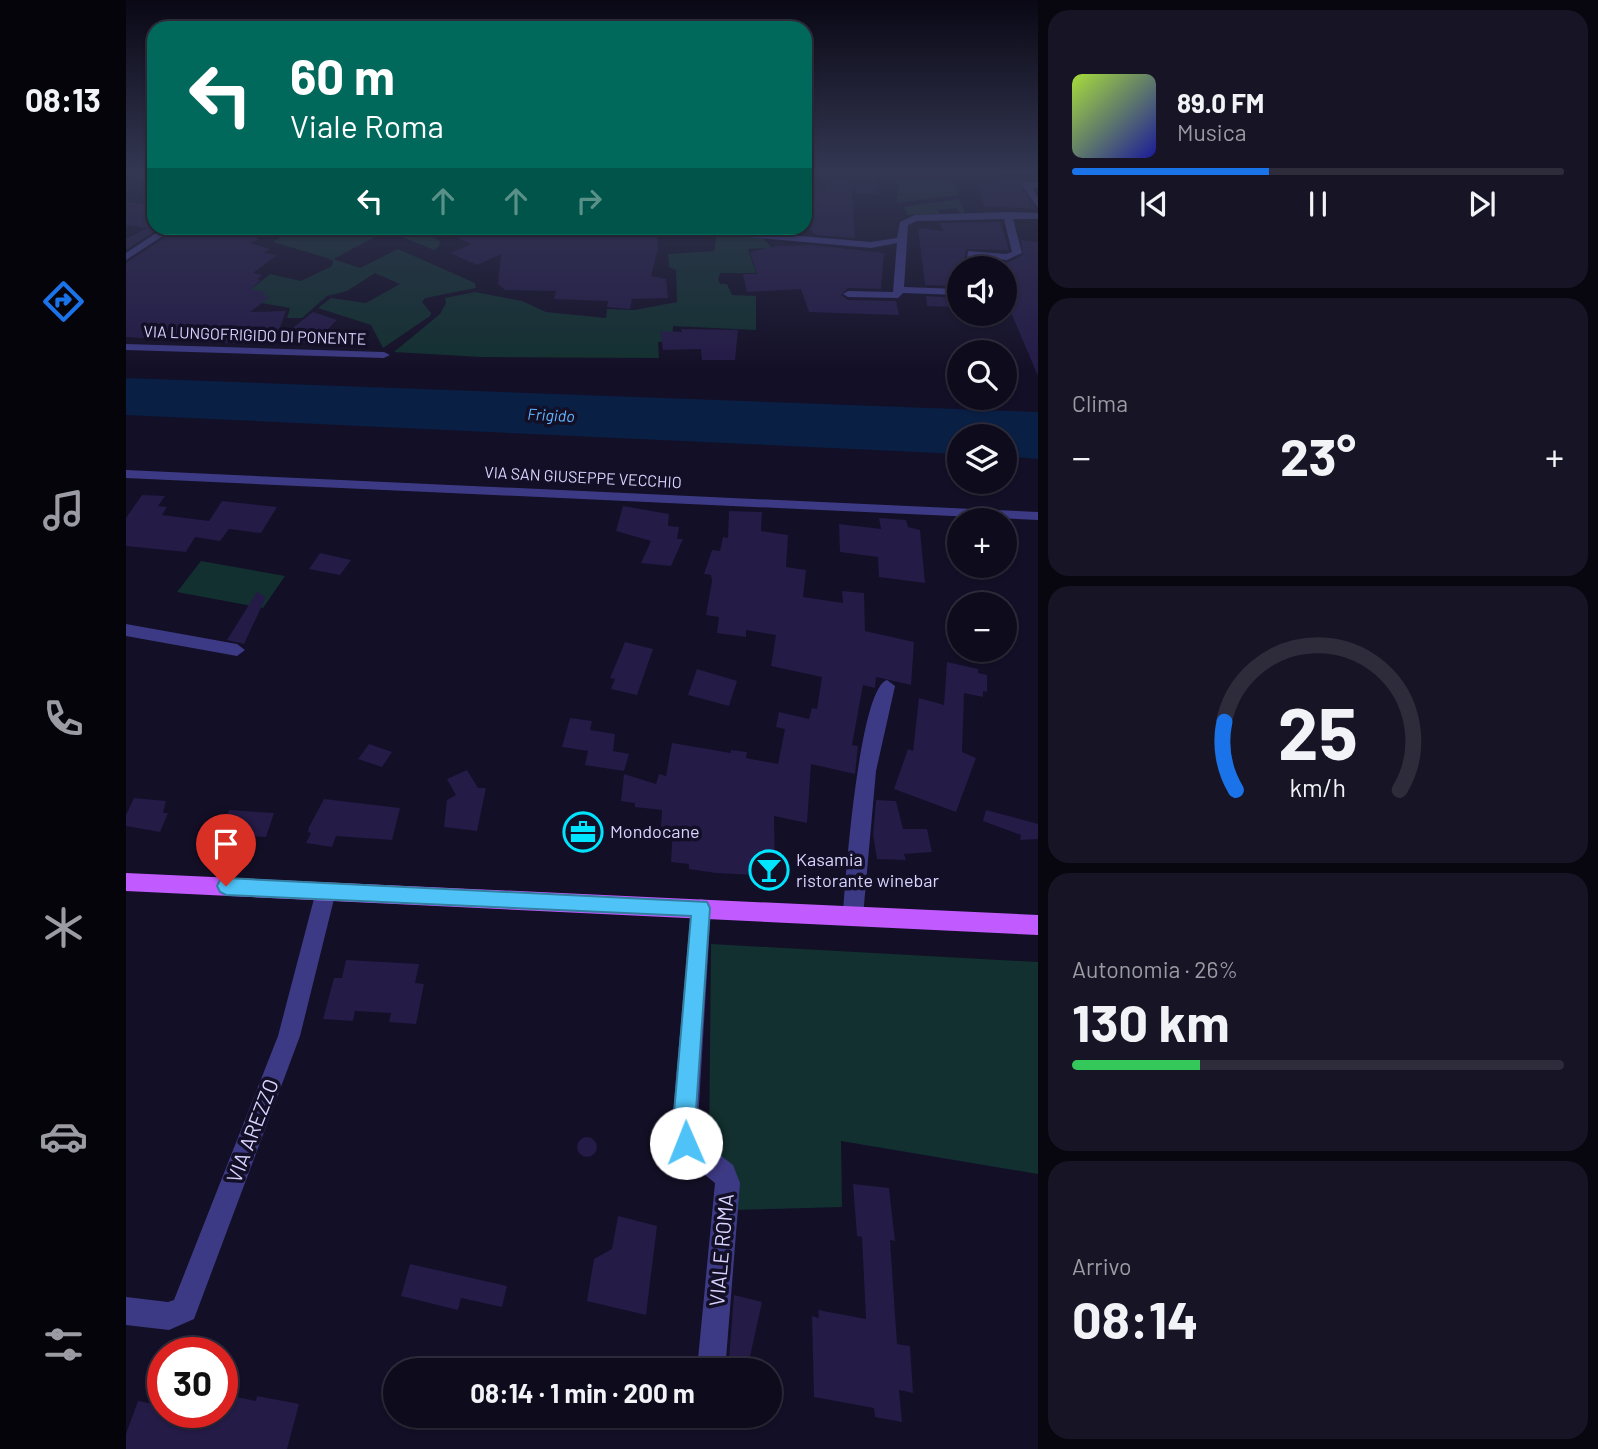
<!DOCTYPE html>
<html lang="it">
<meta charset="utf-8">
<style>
body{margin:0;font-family:Barlow,sans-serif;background:#171425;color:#f1f3f6;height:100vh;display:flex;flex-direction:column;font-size:26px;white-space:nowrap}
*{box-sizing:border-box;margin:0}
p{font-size:23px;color:#9b9ba3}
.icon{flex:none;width:38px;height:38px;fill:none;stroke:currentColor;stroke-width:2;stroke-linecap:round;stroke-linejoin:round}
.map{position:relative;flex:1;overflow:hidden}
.details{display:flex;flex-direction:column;gap:10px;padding:10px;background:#08060f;width:560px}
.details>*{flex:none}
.guide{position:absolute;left:21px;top:21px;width:665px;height:214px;border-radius:21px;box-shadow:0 2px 5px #0004,0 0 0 2px #2e2b3b;background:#00695c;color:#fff;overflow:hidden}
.buttons{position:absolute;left:821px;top:256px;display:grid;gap:14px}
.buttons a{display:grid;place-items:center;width:70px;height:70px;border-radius:50%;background:#0e0b1c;box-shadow:0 2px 5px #0004,0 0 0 2px #2e2b3b;font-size:35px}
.speed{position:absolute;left:21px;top:1337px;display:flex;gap:14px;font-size:35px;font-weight:700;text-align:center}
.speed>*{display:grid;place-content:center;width:91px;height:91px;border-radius:50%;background:#0e0b1c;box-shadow:0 2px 5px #0004,0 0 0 2px #2e2b3b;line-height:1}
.speed .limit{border:10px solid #d22;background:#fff;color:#111}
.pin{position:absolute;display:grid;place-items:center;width:60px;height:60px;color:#fff;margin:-72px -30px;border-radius:50% 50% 50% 0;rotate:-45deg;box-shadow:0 0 7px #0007}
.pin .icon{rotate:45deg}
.me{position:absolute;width:77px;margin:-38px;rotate:359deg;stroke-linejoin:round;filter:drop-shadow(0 0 5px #0008)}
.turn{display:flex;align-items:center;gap:24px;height:147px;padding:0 28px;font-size:32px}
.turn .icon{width:91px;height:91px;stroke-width:2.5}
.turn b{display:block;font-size:49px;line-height:60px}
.lanes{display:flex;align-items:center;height:66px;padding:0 28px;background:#0003;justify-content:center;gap:35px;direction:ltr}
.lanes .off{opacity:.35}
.big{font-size:52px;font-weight:700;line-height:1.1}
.details .widget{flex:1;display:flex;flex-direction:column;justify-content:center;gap:10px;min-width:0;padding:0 24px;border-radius:21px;background:#171425}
.details .dial{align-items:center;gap:0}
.dial svg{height:182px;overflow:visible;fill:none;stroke:#2e2b3b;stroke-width:7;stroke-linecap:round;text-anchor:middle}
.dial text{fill:#f1f3f6;stroke:none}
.song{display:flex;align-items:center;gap:21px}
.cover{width:84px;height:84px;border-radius:10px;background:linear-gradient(135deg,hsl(80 70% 55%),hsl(240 70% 35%))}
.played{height:7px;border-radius:4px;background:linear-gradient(90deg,#1a73e8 40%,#2e2b3b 40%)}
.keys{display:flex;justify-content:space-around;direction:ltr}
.heat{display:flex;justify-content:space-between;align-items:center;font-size:38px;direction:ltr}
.charge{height:10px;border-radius:5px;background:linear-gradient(90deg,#34c759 26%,#2e2b3b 0)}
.trip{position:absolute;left:257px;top:1358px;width:399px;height:70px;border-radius:35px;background:#0e0b1c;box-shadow:0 2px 5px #0004,0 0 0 2px #2e2b3b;font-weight:700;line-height:70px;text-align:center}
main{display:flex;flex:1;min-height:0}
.tab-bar{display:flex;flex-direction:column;width:126px;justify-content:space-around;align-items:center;background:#06040b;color:#9b9ba3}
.tab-bar .icon{width:49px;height:49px}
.tab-bar .on{color:#1a73e8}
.tab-bar b{font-size:32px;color:#f1f3f6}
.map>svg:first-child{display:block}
.green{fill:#12302f}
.water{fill:#0a1f44}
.building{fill:#241b47}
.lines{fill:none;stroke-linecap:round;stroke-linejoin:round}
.minor{fill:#3d3a85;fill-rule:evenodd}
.major{fill:#c25bff;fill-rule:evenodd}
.route{fill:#4fc3f7;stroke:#337fa1;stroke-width:2}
.labels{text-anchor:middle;stroke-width:7;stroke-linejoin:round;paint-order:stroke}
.far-street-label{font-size:16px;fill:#d9d4ff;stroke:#130f26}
.far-water-label{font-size:16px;font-style:italic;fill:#62b6ff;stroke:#130f26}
.poi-label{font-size:18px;fill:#d9d4ff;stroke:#130f26;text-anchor:start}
.near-street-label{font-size:21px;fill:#d9d4ff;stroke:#130f26}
</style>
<main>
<nav class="tab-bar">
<b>08:13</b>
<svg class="icon on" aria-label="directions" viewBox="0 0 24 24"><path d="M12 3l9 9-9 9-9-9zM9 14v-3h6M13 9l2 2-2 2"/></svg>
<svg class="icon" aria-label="music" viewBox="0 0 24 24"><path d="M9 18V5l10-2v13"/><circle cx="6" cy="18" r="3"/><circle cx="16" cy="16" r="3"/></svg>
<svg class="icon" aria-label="phone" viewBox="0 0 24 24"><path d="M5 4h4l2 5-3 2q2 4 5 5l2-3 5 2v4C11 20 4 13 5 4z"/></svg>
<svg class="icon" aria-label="climate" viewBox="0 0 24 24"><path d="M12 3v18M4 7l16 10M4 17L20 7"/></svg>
<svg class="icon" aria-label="car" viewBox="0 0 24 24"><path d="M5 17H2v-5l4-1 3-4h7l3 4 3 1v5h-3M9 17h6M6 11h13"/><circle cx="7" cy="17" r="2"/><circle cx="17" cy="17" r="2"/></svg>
<svg class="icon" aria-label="filters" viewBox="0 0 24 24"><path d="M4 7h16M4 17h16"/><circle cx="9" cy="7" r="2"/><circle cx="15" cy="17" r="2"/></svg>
</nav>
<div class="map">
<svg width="912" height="1449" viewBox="0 0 912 1449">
<rect width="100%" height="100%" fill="#130f26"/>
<path class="green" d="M772 178 828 181 832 195 771 203 772 195 777 194 772 193Z
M833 199 839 213H834L830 208 811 210 814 214 781 215 778 207Z
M165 228H258L256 233 208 259 234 268 272 249 349 283 350 288 299 298 296 302 305 313 304 316 257 348 245 325 192 308 205 298 240 303 274 284 249 273 221 291 201 296 176 318H161L164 308 94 296 123 291 144 274 175 281 206 266 207 261 201 258 147 242 155 237H145L161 232Z
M265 228H284L314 241 313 247 308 250 264 232Z
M591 234 637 238 646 248 622 249 630 273H594L592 280 594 284H601L606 295 630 296V330L547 326 546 341 532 342 533 358 355 357 268 352 314 314 320 303 319 298 349 292 396 301 420 312 480 318 481 309 509 310 551 302 550 270 543 267 542 254 588 251Z
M75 561 159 576 137 608 51 592Z
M585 944 912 962V1174L715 1141 716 1207 606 1210 583 1153Z"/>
<path class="water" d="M0 378 912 412V459L879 456 878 436H833V454L0 415Z"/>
<path class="building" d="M734 170H749L752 194 729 193Z
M848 170 868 172 872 180 897 181 894 186 910 209 858 206Z
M701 180 725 182 729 238 691 235 680 227 681 187 701 189Z
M0 202 28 205V228L32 229 0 250V239L21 228 0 225Z
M874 222 883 250 840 249 837 268H829L831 286 799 285 792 228 817 231 814 223Z
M60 228H145L127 237 133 239 124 243 144 249 138 253 151 255 127 273 137 275 131 279 135 280 125 289 141 293 137 296 144 297 124 312 160 311 149 341 121 339 118 344 0 337V263L49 231Z
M358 228H522L519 237H531L532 249 525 276 540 279 542 298 506 299 504 309 481 307 482 301 428 299 430 291 379 290 372 284 375 254 351 265 324 253 345 244 332 238Z
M895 240 912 242V376L884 310H878V268H853V259L881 263 897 255Z
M687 245 758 253 755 289 722 288 715 295 722 300 770 301 773 315 683 312 675 289 621 292 617 274H631L624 252 650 246Z
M800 296 832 298 833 307 801 306Z
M187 312 211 320 188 343 150 341Z
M555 329 612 330 609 360H576L575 349 537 350 534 331 556 332Z
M16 495 39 496 32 506 41 507 36 515 83 521 96 501 151 507 135 533 103 529 94 541 69 537 60 552 0 546V518Z
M497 506 543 514 542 526 553 527 551 539H557L545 566 515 563 525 541 490 531Z
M603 511 636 512 635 531 662 535 660 567 680 570 677 597 717 603 716 591 738 593 739 631 788 642 785 685 750 677 749 688 737 685 726 745 732 746 729 774 685 764 681 823 648 816 649 876 590 873 563 869V864L545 862 547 828 535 827 536 810 509 807V803L495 801 498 774 530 784 533 774 540 776 546 743 605 753V750L621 752 620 758 652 764 659 729 650 727 653 712 683 719 686 708 691 709 696 677 645 666 650 635 620 630V637L591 633 593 617 580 615 586 581 585 575 578 574 586 550 594 551 597 537 602 538Z
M753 518 780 520 782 527 794 530 799 583 753 577 752 557 714 552 713 524 755 529Z
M194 553 225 560 214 575 183 569Z
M131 592 140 597 118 644 101 640Z
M499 642 527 649 511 695 485 689 489 679 484 678Z
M821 662 852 669V673L861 675V692L857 691V697L838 693 836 752 850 758 830 812 768 789 782 749 787 751 793 698 818 705Z
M571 669 611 681 603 706 562 695Z
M444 718 466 721 464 730 489 734 487 751 503 754 498 771 459 765 462 751 436 747Z
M243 744 266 752 256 767 232 759Z
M341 770 352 788H360L351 831 318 827 321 800 330 795 321 779Z
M8 798 40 801 37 813H42L34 832 0 826V815Z
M198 799 274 808 266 840 210 836 206 847 180 843 185 833 182 832 183 827Z
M750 800 770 801 777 829H801L806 852 778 854 780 860 751 859 747 835Z
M103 810 148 813 140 837 93 834Z
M860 810 912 824V839L894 840 895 835 857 821Z
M220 960 293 964 289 983 298 984 290 1024 263 1022 265 1013 229 1011 227 1021 197 1019 208 978H216Z
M451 1147a10 10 0 1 1 20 0a10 10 0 1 1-20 0Z
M727 1184 763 1188 769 1241 764 1240 771 1344 784 1346 787 1393 773 1390 776 1422 749 1417 748 1408 688 1397 686 1316 693 1318 692 1310 740 1319 736 1237 731 1236Z
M492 1216 531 1226 520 1315 461 1301 468 1259 486 1249Z
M284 1264 381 1286 376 1307 335 1298 332 1310 275 1296Z
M608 1295 636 1302 621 1370H595L603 1359Z
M96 1394 130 1401 131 1396 173 1404 161 1449H0V1434L12 1401 37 1406V1412L83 1422 86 1412H96Z"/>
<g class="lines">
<path class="minor" d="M6 170H14L16 174 28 178V184L10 178Z
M871 170H912V175L875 173Z
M900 182H912V188H906L912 198V208L896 185Z
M881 212 912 213V219H887L896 253 881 260 850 256V268H840L842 251 880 254 886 252 878 219 791 221 782 225 778 287 833 289V295L777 293 772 298 722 297 717 294 722 291 767 292 771 243 745 248 553 231 548 228H579L745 242 771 238 774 222 789 215Z
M38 228H49L0 260V253Z
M0 344 258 352 264 355 258 358 0 350Z
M0 470 912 512V520L0 478Z
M0 624 111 644 119 650 111 656 0 636Z
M761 680 769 686 750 771 737 916 734 923 727 926 720 923 717 916C719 882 733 688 761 680Z
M200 882 207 884 210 891 174 1036 68 1319 43 1330 0 1325V1297L42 1302 48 1300 152 1036 190 891 193 884Z
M575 899 582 901 585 908 571 1137 607 1165 614 1183 600 1359 592 1370 576 1369 572 1359 589 1183 551 1152 546 1125 565 908 568 901Z"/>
<path class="major" d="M0 873 912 915V935L0 891Z"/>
</g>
<linearGradient id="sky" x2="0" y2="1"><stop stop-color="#0a0815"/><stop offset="0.46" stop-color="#333752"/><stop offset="1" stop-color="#333752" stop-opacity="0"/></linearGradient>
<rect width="912" height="372" fill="url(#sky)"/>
<path class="route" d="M100 878 581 902 584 908 569 1125 571 1143 568 1151 560 1154 552 1151 547 1125 565 916 100 895 94 892 91 886 94 880Z"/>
<defs>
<g id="office-ring" transform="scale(2.0125)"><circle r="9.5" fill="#130f26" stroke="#00e5ff" stroke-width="1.5"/><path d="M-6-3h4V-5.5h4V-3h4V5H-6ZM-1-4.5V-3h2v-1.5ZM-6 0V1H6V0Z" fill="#00e5ff"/></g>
<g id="bar-ring" transform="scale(2.0125)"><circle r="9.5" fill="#130f26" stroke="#00e5ff" stroke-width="1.5"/><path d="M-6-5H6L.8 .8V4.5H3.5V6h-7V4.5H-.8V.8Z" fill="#00e5ff"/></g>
</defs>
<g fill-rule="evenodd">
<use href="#office-ring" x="457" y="832"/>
<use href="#bar-ring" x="643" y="870"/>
</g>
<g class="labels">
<g class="far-street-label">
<text transform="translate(129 335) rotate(2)" y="6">VIA LUNGOFRIGIDO DI PONENTE</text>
<text transform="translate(457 477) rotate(3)" y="6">VIA SAN GIUSEPPE VECCHIO</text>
</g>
<g class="far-water-label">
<text transform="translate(425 415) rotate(3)" y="6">Frigido</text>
</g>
<g class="poi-label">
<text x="484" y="838">Mondocane</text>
<text x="670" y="866">Kasamia<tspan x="670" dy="21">ristorante winebar</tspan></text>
</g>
<g class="near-street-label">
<text transform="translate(127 1131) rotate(-69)" y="7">VIA AREZZO</text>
<text transform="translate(596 1250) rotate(-85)" y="7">VIALE ROMA</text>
</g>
</g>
</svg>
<div class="buttons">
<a><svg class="icon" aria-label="sound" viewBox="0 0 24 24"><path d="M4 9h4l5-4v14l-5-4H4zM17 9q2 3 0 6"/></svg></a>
<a><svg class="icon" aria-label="search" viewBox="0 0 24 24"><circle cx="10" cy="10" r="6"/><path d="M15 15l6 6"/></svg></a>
<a><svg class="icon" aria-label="layers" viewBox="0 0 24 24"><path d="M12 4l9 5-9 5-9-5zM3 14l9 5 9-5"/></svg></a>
<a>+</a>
<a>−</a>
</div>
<div class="speed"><div class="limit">30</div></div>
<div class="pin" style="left:100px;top:886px;background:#d93025"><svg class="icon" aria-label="arrive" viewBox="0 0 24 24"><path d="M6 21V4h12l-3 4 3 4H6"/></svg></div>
<svg class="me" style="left:560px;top:1143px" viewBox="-20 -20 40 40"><circle r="19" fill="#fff"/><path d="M0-13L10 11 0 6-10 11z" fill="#4fc3f7"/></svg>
<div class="trip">08:14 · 1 min · 200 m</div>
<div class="guide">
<div class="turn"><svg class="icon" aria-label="left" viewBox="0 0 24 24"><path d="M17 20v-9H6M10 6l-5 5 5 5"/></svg><div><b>60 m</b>Viale Roma</div></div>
<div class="lanes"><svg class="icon" aria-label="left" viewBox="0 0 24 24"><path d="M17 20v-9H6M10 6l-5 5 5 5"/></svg><svg class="icon off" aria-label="ahead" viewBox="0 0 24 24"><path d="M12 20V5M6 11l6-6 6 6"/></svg><svg class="icon off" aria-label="ahead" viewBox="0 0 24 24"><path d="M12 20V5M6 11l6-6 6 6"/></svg><svg class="icon off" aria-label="right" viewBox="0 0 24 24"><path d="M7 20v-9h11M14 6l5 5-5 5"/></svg></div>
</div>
</div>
<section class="details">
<div class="widget">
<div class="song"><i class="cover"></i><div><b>89.0 FM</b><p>Musica</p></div></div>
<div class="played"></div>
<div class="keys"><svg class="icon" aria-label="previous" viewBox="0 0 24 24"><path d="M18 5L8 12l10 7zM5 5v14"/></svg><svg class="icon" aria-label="pause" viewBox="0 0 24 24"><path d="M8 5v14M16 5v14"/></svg><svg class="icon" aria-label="next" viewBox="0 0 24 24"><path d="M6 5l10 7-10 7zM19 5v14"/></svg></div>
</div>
<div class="widget"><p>Clima</p>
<div class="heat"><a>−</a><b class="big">23°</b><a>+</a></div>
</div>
<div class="widget dial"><svg viewBox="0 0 100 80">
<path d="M14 69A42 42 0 1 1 86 69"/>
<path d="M14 69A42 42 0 0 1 9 39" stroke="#1a73e8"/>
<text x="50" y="56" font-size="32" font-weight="700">25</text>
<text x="50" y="72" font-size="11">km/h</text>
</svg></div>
<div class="widget"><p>Autonomia · 26%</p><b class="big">130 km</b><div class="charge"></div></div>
<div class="widget"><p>Arrivo</p><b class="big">08:14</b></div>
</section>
</main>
